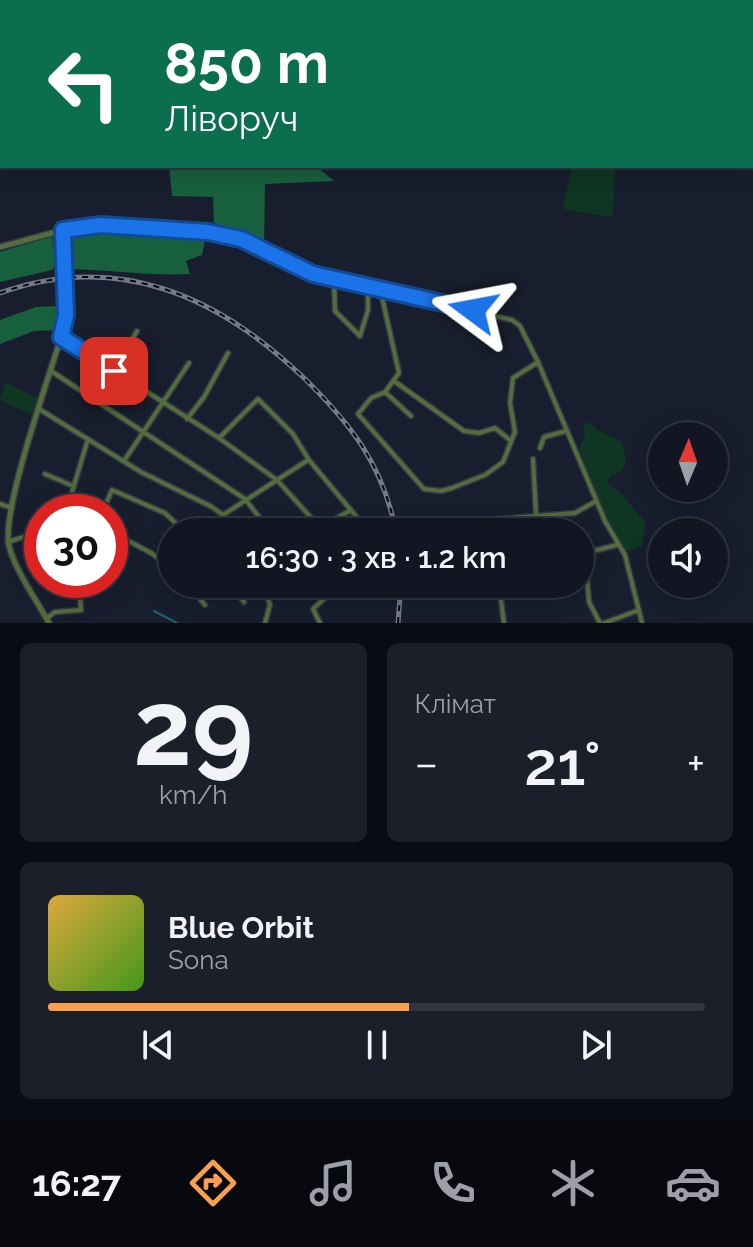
<!DOCTYPE html>
<html lang="uk">
<meta charset="utf-8">
<style>
body{margin:0;font-family:Raleway,sans-serif;background:#1b1f2a;color:#f1f3f6;height:100vh;display:flex;flex-direction:column;font-size:30px;white-space:nowrap}
*{box-sizing:border-box;margin:0}
p{font-size:26px;color:#9c9fa5}
.icon{flex:none;width:44px;height:44px;fill:none;stroke:currentColor;stroke-width:2;stroke-linecap:round;stroke-linejoin:round}
.map{position:relative;height:623px;overflow:hidden}
.sheet{display:flex;flex-direction:column;gap:20px;padding:20px;background:#0a0c13;flex:1}
.sheet>*{flex:none}
.banner{position:absolute;left:0px;top:0px;width:754px;height:168px;box-shadow:0 4px 20px #0003,0 0 0 2px #313540;background:#0b6e4f;color:#fff;overflow:hidden}
.needle{width:52px;rotate:2deg}
.buttons{position:absolute;left:648px;top:422px;display:grid;gap:16px}
.buttons a{display:grid;place-items:center;width:80px;height:80px;border-radius:50%;background:#121622;box-shadow:0 4px 20px #0003,0 0 0 2px #313540;font-size:40px}
.speed{position:absolute;left:24px;top:494px;display:flex;gap:16px;font-size:40px;font-weight:700;text-align:center}
.speed>*{display:grid;place-content:center;width:104px;height:104px;border-radius:50%;background:#121622;box-shadow:0 4px 20px #0003,0 0 0 2px #313540;line-height:1}
.speed .limit{border:12px solid #d22;background:#fff;color:#111}
.pin{position:absolute;display:grid;place-items:center;width:68px;height:68px;color:#fff;margin:-34px;border-radius:16px;box-shadow:0 4px 12px #0006}
.me{position:absolute;width:88px;margin:-44px;rotate:283deg;stroke-linejoin:round;filter:drop-shadow(0 0 6px #0008)}
.turn{display:flex;align-items:center;gap:28px;height:168px;padding:0 32px;font-size:36px}
.turn .icon{width:104px;height:104px;stroke-width:2.5}
.turn b{display:block;font-size:56px;line-height:68px}
.big{font-size:60px;font-weight:600;line-height:1.1}
.sheet .widget{flex:1;display:flex;flex-direction:column;justify-content:center;gap:12px;min-width:0;padding:0 28px;border-radius:12px;background:#1b1f2a}
.sheet .dial{align-items:center;gap:0}
.dial b{font-size:104px;line-height:1}
.song{display:flex;align-items:center;gap:24px}
.cover{width:96px;height:96px;border-radius:12px;background:linear-gradient(135deg,hsl(40 70% 55%),hsl(100 70% 35%))}
.played{height:8px;border-radius:4px;background:linear-gradient(90deg,#fa9f4e 55%,#313540 55%)}
.keys{display:flex;justify-content:space-around;direction:ltr}
.heat{display:flex;justify-content:space-between;align-items:center;font-size:44px;direction:ltr}
.sheet .tiles{flex:1;display:grid;gap:20px;grid-template-columns:1fr 1fr}
.widget:last-child{grid-column:span 2}
.trip{position:absolute;left:158px;top:518px;width:436px;height:80px;border-radius:40px;background:#121622;box-shadow:0 4px 20px #0003,0 0 0 2px #313540;font-weight:600;line-height:80px;text-align:center}
.tab-bar{display:flex;height:128px;justify-content:space-around;align-items:center;background:#07090e;color:#9c9fa5}
.tab-bar .icon{width:56px;height:56px}
.tab-bar .selected{color:#fa9f4e}
.tab-bar b{font-size:36px;color:#f1f3f6}
.map>svg:first-child{display:block}
.green{fill:#0f3622}
.forest{fill:#18603d}
.lines{fill:none;stroke-linecap:round;stroke-linejoin:round}
.stream{stroke:#1f616e;stroke-width:2}
.minor-casing{stroke:#323846;stroke-width:7}
.tertiary-casing{stroke:#323846;stroke-width:8}
.minor{stroke:#546d3d;stroke-width:4}
.tertiary{stroke:#546d3d;stroke-width:5}
.rail-casing{stroke:#757a87;stroke-width:5}
.rail{stroke:#06080f;stroke-width:2;stroke-dasharray:6;stroke-linecap:butt}
.tertiary-bridge-casing{stroke:#323846;stroke-width:8;stroke-linecap:butt}
.tertiary-bridge{stroke:#546d3d;stroke-width:5}
.route-casing{stroke:#114b97;stroke-width:20}
.route{stroke:#1a73e8;stroke-width:14}
</style>
<div class="map">
<svg width="753" height="623" viewBox="0 0 753 623">
<rect width="100%" height="100%" fill="#181e2d"/>
<path class="green" d="M572 166H615L613 215 608 217 563 209Z
M5 382 39 399 34 416 0 400Z
M590 422 597 430 622 442 626 459 623 470 611 476 607 483 621 493 646 523 642 546 626 551 613 532 578 453 585 434 584 425Z"/>
<path class="forest" d="M169 166H316L334 181 265 184 264 243 252 235 214 223 213 197 172 196Z
M84 218C120 227 233 214 255 241 199 225 141 225 83 223Z
M78 231 206 235 202 255 186 261 190 274C152 276 109 270 69 269V237Z
M52 236 56 265 52 270 0 282V252Z
M59 306 58 330 34 331 0 344V320L36 307Z"/>
<g class="lines">
<path class="stream" d="M154 611 177 623"/>
<g class="minor-casing">
<path id="minor" d="M63 230 101 225 208 232 241 239 313 274 512 320 520 326 538 362 605 521 625 555 642 623
M334 280 335 311 360 336 368 310V288
M380 288 399 373 385 392 371 398 358 414 424 489 441 491 452 488 485 475 503 462 515 432 510 403 513 378 538 362
M61 337 219 438 277 480 324 532
M51 371 245 499 271 532
M114 371 137 331
M394 381 464 431 479 433 495 428 511 441
M385 392 411 416
M39 409 141 472 212 507 223 515 236 532
M187 419 204 397 228 353
M219 438 258 399 293 434 309 460 365 527
M540 448 544 437 566 431
M533 459 537 532
M124 461 189 363
M45 474 73 486
M0 504 12 508
M105 506 112 490 165 513 185 532
M66 512 88 439
M223 515 308 460
M487 520 575 513 596 501
M110 531 151 553 172 568
M312 532 351 510
M8 542 42 531
M188 584 205 605
M230 584 244 602
M263 584 270 605 265 623
M499 584 504 623
M80 596 111 584 113 580 110 573
M47 618 55 612 81 610 80 596 73 580
M320 623 313 609 340 584
M600 623 589 602 585 556 589 552 617 545
M604 623 639 610"/>
</g>
<g class="tertiary-casing">
<path id="tertiary" d="M0 247 63 230 65 268
M49 623C37 601 15 570 9 546 1 510 49 378 61 337L66 315 67 294"/>
</g>
<use href="#minor" class="minor"/>
<use href="#tertiary" class="tertiary"/>
<g class="rail-casing">
<path id="rail" d="M0 293C118 251 218 296 304 378 351 424 383 465 396 532
M398 623 401 584"/>
</g>
<use href="#rail" class="rail"/>
<g class="tertiary-bridge-casing">
<path id="tertiary-bridge" d="M65 268 67 294"/>
</g>
<use href="#tertiary-bridge" class="tertiary-bridge"/>
</g>
<g class="lines">
<g class="route-casing">
<path id="route" d="M114 371 61 337 66 315 63 230 101 225 208 232 241 239 313 274 473 310"/>
</g>
<use href="#route" class="route"/>
</g>
</svg>
<div class="buttons">
<a><svg class="needle" viewBox="-14 -14 28 28"><path d="M0-13l5 13h-10z" fill="#e53935"/><path d="M0 13l5-13h-10z" fill="#9c9fa5"/></svg></a>
<a><svg class="icon" aria-label="sound" viewBox="0 0 24 24"><path d="M4 9h4l5-4v14l-5-4H4zM17 9q2 3 0 6"/></svg></a>
</div>
<div class="speed"><div class="limit">30</div></div>
<div class="pin" style="left:114px;top:371px;background:#d93025"><svg class="icon" aria-label="arrive" viewBox="0 0 24 24"><path d="M6 21V4h12l-3 4 3 4H6"/></svg></div>
<svg class="me" style="left:473px;top:310px" viewBox="-20 -20 40 40"><path d="M0-17L14 15 0 8-14 15z" fill="#1a73e8" stroke="#fff" stroke-width="4"/></svg>
<div class="trip">16:30 · 3 хв · 1.2 km</div>
<div class="banner">
<div class="turn"><svg class="icon" aria-label="left" viewBox="0 0 24 24"><path d="M17 20v-9H6M10 6l-5 5 5 5"/></svg><div><b>850 m</b>Ліворуч</div></div>
</div>
</div>
<section class="sheet">
<div class="tiles">
<div class="widget dial"><b>29</b><p>km/h</p></div>
<div class="widget"><p>Клімат</p>
<div class="heat"><a>−</a><b class="big">21°</b><a>+</a></div>
</div>
<div class="widget">
<div class="song"><i class="cover"></i><div><b>Blue Orbit</b><p>Sona</p></div></div>
<div class="played"></div>
<div class="keys"><svg class="icon" aria-label="previous" viewBox="0 0 24 24"><path d="M18 5L8 12l10 7zM5 5v14"/></svg><svg class="icon" aria-label="pause" viewBox="0 0 24 24"><path d="M8 5v14M16 5v14"/></svg><svg class="icon" aria-label="next" viewBox="0 0 24 24"><path d="M6 5l10 7-10 7zM19 5v14"/></svg></div>
</div>
</div>
</section>
<nav class="tab-bar">
<b>16:27</b>
<svg class="icon selected" aria-label="directions" viewBox="0 0 24 24"><path d="M12 3l9 9-9 9-9-9zM9 14v-3h6M13 9l2 2-2 2"/></svg>
<svg class="icon" aria-label="music" viewBox="0 0 24 24"><path d="M9 18V5l10-2v13"/><circle cx="6" cy="18" r="3"/><circle cx="16" cy="16" r="3"/></svg>
<svg class="icon" aria-label="phone" viewBox="0 0 24 24"><path d="M5 4h4l2 5-3 2q2 4 5 5l2-3 5 2v4C11 20 4 13 5 4z"/></svg>
<svg class="icon" aria-label="climate" viewBox="0 0 24 24"><path d="M12 3v18M4 7l16 10M4 17L20 7"/></svg>
<svg class="icon" aria-label="car" viewBox="0 0 24 24"><path d="M5 17H2v-5l4-1 3-4h7l3 4 3 1v5h-3M9 17h6M6 11h13"/><circle cx="7" cy="17" r="2"/><circle cx="17" cy="17" r="2"/></svg>
</nav>
